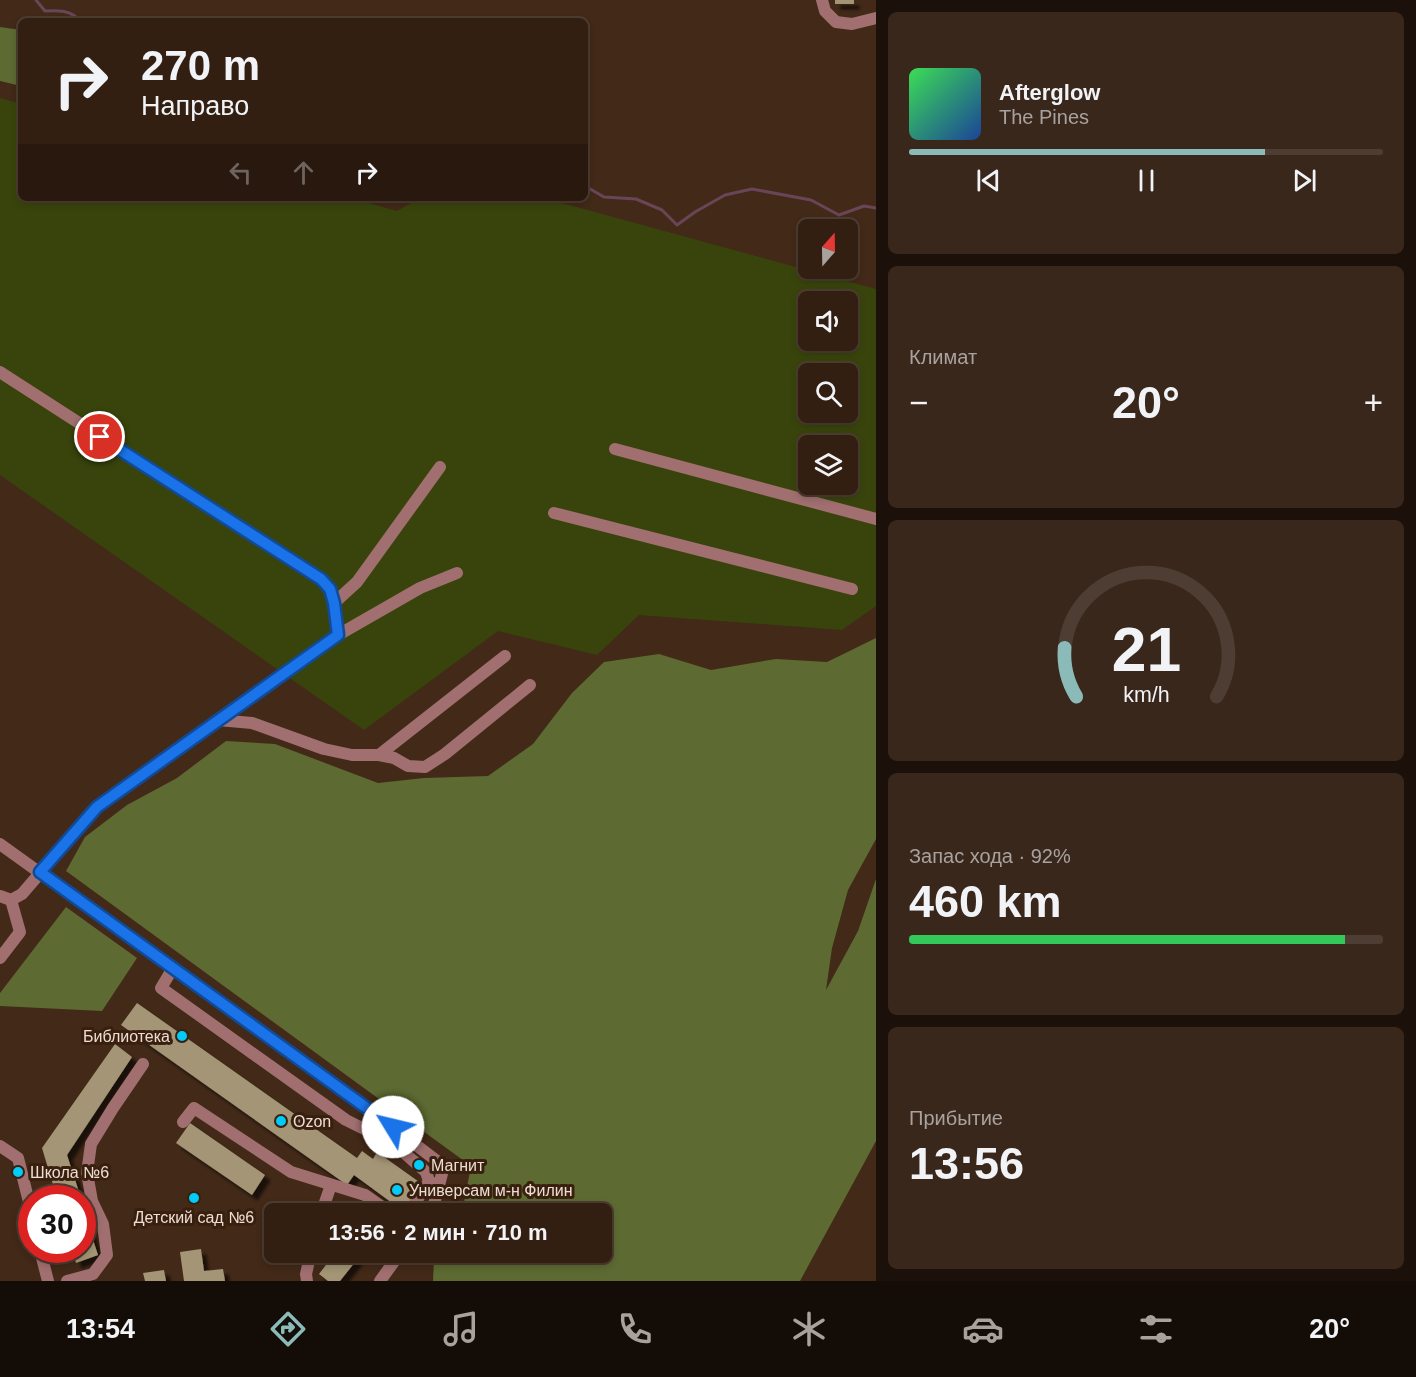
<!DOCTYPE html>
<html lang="ru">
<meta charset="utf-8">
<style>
body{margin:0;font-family:Arial,sans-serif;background:#3a271b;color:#f1f3f6;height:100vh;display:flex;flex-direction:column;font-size:22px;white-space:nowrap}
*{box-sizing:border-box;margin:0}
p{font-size:20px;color:#a8a29f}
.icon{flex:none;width:33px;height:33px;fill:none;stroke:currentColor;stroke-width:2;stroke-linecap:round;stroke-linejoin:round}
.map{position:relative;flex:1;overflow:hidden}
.drawer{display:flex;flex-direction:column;gap:12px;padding:12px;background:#1c110a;width:540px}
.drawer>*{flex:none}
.guide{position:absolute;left:18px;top:18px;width:570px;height:183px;border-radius:9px;box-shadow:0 3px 9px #0003,0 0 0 2px #4d3d32;background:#321f12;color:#f1f3f6;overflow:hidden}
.needle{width:39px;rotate:20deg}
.tools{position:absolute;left:798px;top:219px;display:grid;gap:12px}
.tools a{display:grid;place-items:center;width:60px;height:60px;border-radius:9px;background:#321f12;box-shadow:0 3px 9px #0003,0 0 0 2px #4d3d32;font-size:30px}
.speed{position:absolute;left:18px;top:1185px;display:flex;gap:12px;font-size:30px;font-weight:700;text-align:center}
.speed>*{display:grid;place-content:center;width:78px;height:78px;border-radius:50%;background:#321f12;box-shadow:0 3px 9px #0003,0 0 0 2px #4d3d32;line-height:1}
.speed .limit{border:9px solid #d22;background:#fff;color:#111}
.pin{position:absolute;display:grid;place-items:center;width:51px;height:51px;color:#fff;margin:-26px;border:3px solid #fff;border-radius:50%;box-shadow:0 2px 6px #0007}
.me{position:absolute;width:66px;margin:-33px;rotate:306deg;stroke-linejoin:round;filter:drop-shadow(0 0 4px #0008)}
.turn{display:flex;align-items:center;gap:21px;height:126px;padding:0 24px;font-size:27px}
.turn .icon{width:78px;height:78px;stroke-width:2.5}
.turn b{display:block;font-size:42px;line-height:51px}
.lanes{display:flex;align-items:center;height:57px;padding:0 24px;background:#0003;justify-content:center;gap:30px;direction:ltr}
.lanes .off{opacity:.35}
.big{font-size:45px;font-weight:600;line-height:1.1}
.drawer .tile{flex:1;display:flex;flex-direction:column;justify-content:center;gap:9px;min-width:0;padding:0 21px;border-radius:9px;background:#3a271b}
.drawer .dial{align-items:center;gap:0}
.dial svg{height:156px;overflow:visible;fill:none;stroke:#4d3d32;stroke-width:7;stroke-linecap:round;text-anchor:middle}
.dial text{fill:#f1f3f6;stroke:none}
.song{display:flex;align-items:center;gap:18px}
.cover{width:72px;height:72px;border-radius:9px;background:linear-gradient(135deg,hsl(130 70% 55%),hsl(220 70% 35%))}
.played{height:6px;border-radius:3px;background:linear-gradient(90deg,#8bbbb9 75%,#4d3d32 75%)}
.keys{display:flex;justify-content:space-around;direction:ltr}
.heat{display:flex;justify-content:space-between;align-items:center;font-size:33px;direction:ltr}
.charge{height:9px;border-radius:4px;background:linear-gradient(90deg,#34c759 92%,#4d3d32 0)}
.trip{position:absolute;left:264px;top:1203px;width:348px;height:60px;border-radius:9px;background:#321f12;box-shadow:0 3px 9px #0003,0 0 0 2px #4d3d32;font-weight:600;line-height:60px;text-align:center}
.menu{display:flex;height:96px;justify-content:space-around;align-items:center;background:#140c07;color:#a8a29f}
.menu .icon{width:42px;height:42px}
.menu .selected{color:#8bbbb9}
.menu b{font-size:27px;color:#f1f3f6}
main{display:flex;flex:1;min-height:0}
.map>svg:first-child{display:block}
.green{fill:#39440c;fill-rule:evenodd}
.forest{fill:#5d6a32}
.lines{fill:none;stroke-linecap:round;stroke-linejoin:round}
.stream{stroke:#6a4557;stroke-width:3}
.building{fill:#a39575;filter:url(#shadow)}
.minor{stroke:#a16f6f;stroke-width:12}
.route-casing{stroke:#114b97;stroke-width:15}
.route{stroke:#1a73e8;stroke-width:10}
.poi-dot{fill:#00cbf9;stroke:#381f0e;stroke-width:2}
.labels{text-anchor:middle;stroke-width:6;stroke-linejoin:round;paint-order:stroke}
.poi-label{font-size:16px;fill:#eeddd3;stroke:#381f0e;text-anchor:start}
</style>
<main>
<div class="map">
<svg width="876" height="1281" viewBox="0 0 876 1281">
<defs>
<filter id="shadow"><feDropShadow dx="5.5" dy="5.5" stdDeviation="1.5" flood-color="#0009"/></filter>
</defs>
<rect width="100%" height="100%" fill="#422918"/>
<path class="green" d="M0 98 21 104V198H351L397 211 420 198H544L876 289V606L842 630 639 615 597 655 498 631 364 730 0 475ZM808 302H848V340H808ZM808 374H848V412H808ZM808 446H848V484H808Z"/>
<path class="forest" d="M0 27 21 30V86L0 81Z
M876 638V839L848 890 832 948 826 990 858 931 876 879V1141L800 1281H433L434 1259 438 1253 602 1252V1214L462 1213 471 1166 66 871 85 837 127 805 177 778 226 741 275 744 378 783 424 778 488 776 533 744 572 693 604 662 659 654 711 670 776 659 827 662Z
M66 907 137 958 102 1011 0 1006V993Z"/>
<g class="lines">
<path class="stream" d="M36 0 45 11C58 10 71 10 80 21
M585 186 604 197 636 199 662 210 677 225 695 212 725 195 752 189 811 200 839 215 864 206 876 208"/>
</g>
<path class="building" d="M835 0H854V4H835Z
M137 1003 357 1158 362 1151 373 1159 377 1152 422 1184 403 1211 354 1175 347 1185 121 1025Z
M115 1044 132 1057 67 1155 81 1198H57L42 1148Z
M190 1123 265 1175 252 1195 176 1143Z
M82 1206 98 1255 76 1263 72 1250H82Z
M201 1249 204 1271 223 1269 225 1281H184L180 1252Z
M336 1252H363L340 1281H328L319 1274Z
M164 1270 166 1281H145L143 1273Z"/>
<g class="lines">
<path class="minor" d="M822 0 825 11 836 22 852 24 876 18
M0 372 321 579 330 589 334 603 338 635
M615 449 876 519
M554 513 852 589
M334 603 357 582 440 467
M218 720 252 723 324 749 352 755H379L505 656
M379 755 394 758 408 766 425 767 445 754 530 685
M0 844 378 1116 437 1161 443 1170 434 1204 428 1214
M0 896 11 900 22 894 97 807 338 635 420 588 457 573
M0 958 20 932 11 900
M173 968 161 988 346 1120 370 1132
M378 1116 370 1132 402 1151 426 1172 429 1181 439 1188
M183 1122 194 1108 291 1172 365 1195 392 1214
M0 1146 18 1158 32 1214
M321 1214 331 1185
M408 1214 429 1181
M40 1250 48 1281
M67 1281 93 1274 107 1255 103 1224 92 1201 87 1173 91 1144 113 1108 143 1064
M307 1281 306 1274 311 1252
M380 1281 401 1252"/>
</g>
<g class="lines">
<g class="route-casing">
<path id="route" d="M100 437 321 579 330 589 334 603 338 635 97 807 40 872 393 1127"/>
</g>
<use href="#route" class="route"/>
</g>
<g class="poi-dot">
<circle cx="182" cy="1036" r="6"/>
<circle cx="281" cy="1121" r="6"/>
<circle cx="419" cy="1165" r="6"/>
<circle cx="18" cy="1172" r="6"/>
<circle cx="397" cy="1190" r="6"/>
<circle cx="194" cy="1198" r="6"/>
</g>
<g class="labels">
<g class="poi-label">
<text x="170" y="1042" text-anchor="end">Библиотека</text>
<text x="293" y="1127">Ozon</text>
<text x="431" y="1171">Магнит</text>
<text x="30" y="1178">Школа №6</text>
<text x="409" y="1196">Универсам м-н Филин</text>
<text x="194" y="1223" text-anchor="middle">Детский сад №6</text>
</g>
</g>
</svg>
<div class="tools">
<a><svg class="needle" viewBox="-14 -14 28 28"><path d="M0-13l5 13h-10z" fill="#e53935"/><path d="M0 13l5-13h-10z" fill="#a8a29f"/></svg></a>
<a><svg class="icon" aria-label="sound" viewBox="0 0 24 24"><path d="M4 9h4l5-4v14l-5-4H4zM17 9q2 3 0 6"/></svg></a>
<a><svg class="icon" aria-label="search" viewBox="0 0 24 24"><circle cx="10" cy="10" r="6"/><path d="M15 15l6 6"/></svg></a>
<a><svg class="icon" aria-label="layers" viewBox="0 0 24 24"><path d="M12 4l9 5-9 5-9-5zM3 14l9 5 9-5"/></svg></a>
</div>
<div class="speed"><div class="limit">30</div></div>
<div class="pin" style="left:100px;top:437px;background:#d93025"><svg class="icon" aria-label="arrive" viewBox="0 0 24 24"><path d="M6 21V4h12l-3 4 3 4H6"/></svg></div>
<svg class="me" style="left:393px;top:1127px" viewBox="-20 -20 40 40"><circle r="19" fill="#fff"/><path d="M0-13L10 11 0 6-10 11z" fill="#1a73e8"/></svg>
<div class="trip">13:56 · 2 мин · 710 m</div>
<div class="guide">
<div class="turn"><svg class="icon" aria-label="right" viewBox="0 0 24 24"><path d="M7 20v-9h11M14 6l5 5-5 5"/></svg><div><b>270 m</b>Направо</div></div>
<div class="lanes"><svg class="icon off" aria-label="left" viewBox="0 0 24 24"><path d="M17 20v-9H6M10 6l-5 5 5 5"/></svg><svg class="icon off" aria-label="ahead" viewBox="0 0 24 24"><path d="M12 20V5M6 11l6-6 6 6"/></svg><svg class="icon" aria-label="right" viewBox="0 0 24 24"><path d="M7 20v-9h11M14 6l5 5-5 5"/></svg></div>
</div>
</div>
<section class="drawer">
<div class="tile">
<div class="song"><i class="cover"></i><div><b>Afterglow</b><p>The Pines</p></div></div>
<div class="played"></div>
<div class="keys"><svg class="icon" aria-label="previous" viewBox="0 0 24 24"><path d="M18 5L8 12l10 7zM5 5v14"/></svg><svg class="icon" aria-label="pause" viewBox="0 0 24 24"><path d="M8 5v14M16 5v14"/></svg><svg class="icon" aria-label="next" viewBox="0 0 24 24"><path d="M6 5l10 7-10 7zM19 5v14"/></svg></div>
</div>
<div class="tile"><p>Климат</p>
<div class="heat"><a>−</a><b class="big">20°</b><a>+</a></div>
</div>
<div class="tile dial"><svg viewBox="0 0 100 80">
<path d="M14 69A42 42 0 1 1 86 69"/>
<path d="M14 69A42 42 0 0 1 8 44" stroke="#8bbbb9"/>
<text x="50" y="56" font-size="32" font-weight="700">21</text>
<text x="50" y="72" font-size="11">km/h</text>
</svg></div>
<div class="tile"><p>Запас хода · 92%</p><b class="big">460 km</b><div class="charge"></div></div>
<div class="tile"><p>Прибытие</p><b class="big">13:56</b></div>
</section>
</main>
<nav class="menu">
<b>13:54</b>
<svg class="icon selected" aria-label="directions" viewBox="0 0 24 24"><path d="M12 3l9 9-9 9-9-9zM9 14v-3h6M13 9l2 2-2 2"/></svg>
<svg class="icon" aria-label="music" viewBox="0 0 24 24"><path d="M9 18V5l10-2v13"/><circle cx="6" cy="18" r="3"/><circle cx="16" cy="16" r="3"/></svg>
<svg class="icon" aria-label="phone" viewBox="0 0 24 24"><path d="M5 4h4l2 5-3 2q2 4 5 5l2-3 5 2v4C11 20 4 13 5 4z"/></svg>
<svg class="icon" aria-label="climate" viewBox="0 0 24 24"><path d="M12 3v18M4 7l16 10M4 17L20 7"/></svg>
<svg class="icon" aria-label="car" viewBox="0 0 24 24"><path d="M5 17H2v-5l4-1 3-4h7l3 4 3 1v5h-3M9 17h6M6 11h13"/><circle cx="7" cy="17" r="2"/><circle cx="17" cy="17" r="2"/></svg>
<svg class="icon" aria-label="filters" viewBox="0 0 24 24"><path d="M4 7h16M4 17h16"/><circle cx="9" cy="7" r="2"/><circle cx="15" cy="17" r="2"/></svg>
<b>20°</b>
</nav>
